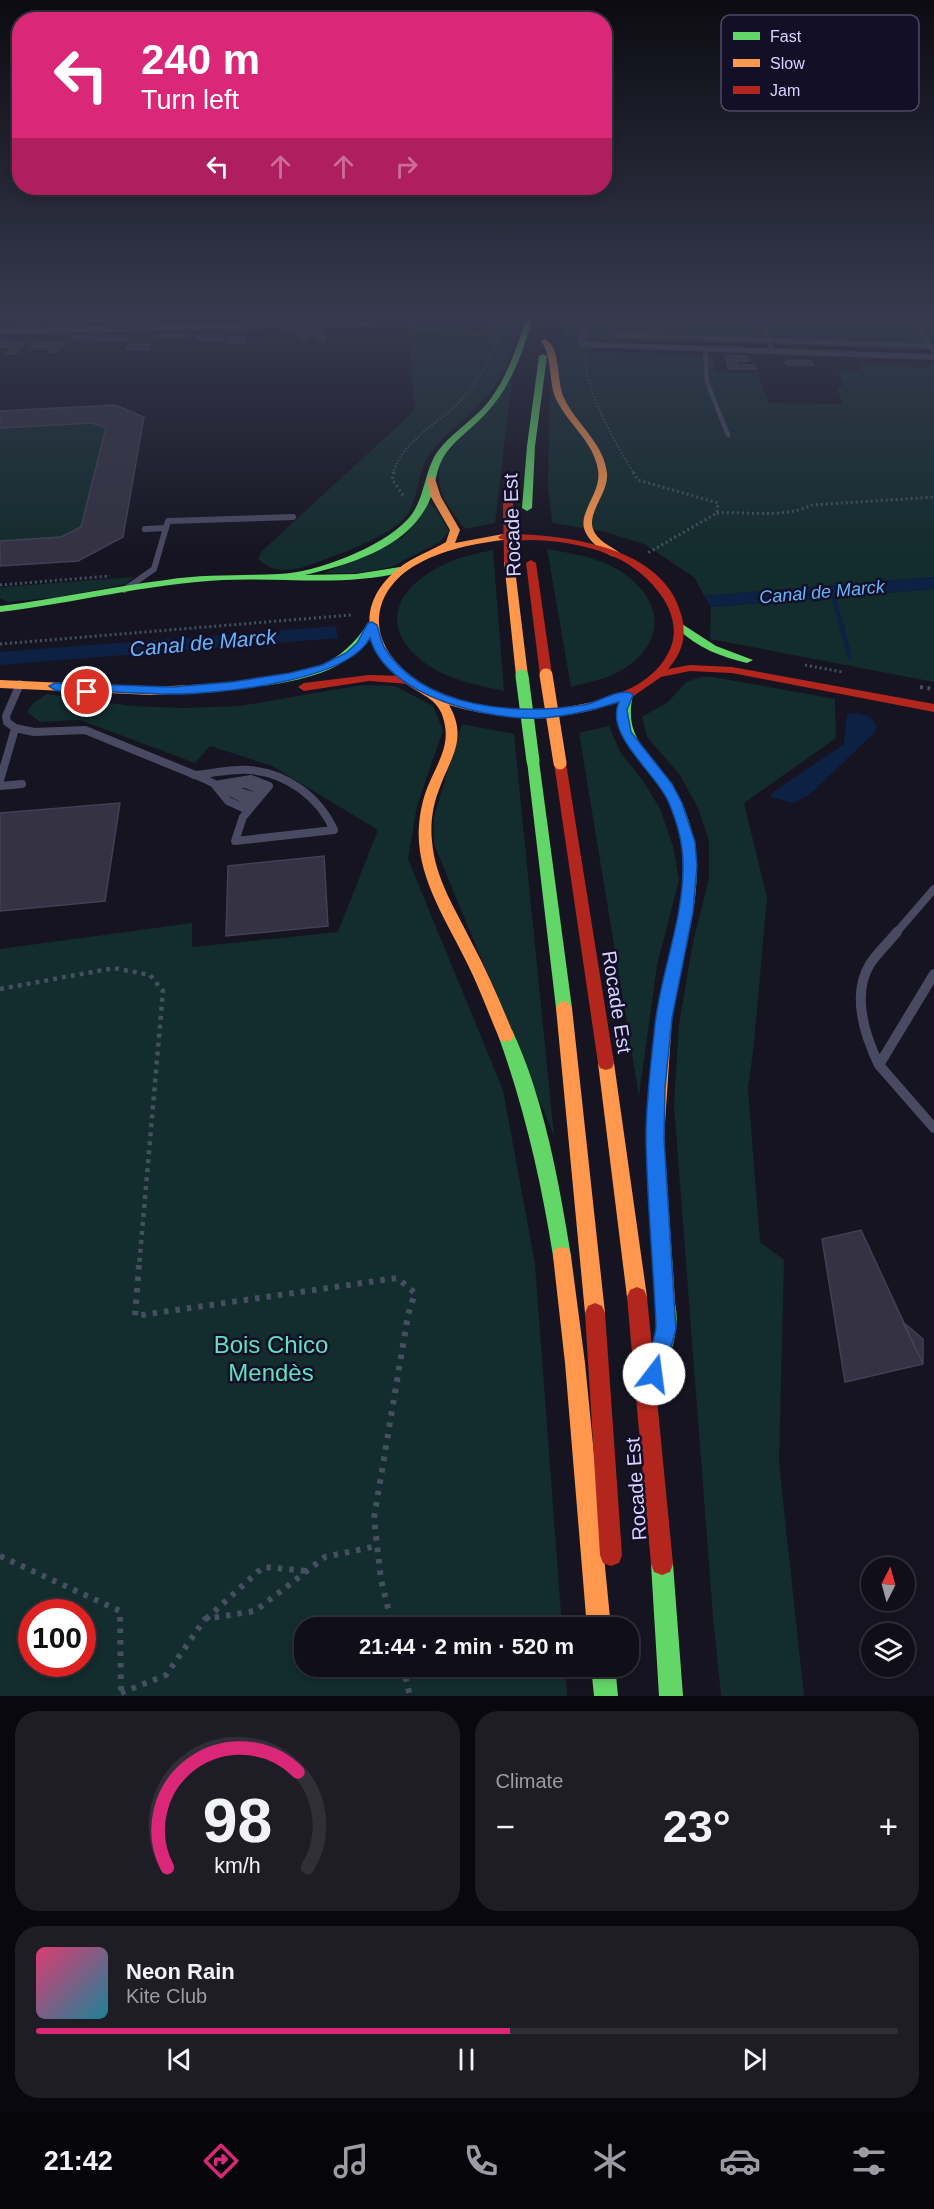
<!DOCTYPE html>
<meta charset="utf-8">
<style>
body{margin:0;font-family:Arial,sans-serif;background:#1e1d26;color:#f1f3f6;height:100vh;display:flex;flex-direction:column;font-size:22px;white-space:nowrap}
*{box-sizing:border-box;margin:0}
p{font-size:20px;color:#9c9ca2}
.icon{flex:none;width:33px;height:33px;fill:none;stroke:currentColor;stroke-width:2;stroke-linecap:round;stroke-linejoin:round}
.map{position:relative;height:1696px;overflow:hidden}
.details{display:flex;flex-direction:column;gap:15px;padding:15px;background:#09080e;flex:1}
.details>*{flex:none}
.banner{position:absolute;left:12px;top:12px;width:600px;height:183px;border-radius:24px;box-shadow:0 3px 9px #0003,0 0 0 2px #302f38;background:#db2777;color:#fff;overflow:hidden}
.needle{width:39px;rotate:6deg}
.fabs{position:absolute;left:861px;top:1557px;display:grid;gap:12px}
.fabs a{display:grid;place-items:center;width:54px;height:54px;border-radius:50%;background:#100f19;box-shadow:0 3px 9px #0003,0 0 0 2px #302f38;font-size:30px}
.speed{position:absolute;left:18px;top:1599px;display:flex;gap:12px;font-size:30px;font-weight:700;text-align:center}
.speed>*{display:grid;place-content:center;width:78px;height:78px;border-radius:50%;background:#100f19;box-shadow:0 3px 9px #0003,0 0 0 2px #302f38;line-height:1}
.speed .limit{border:9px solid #d22;background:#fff;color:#111}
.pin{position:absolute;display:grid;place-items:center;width:51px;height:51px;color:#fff;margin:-26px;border:3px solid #fff;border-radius:50%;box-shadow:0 2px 6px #0007}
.me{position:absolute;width:66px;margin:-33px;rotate:15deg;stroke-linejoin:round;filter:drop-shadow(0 0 4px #0008)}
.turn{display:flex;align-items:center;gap:21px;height:126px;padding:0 30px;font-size:27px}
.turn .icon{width:78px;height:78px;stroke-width:2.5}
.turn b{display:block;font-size:42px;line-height:51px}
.lanes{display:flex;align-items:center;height:57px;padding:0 30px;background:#0003;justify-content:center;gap:30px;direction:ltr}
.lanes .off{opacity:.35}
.big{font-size:45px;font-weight:700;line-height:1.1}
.details .widget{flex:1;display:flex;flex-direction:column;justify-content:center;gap:9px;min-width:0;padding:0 21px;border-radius:24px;background:#1e1d26}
.details .dial{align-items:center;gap:0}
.dial svg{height:156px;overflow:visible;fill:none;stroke:#302f38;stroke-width:7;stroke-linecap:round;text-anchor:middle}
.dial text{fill:#f1f3f6;stroke:none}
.song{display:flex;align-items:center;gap:18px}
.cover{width:72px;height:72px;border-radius:9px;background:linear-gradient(135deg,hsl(340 70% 55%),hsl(190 70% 35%))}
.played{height:6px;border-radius:3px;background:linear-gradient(90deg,#db2777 55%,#302f38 55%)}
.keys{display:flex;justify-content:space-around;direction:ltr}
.heat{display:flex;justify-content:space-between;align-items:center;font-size:33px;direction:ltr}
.details .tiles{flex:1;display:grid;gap:15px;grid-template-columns:1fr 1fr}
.widget:last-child{grid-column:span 2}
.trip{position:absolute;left:294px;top:1617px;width:345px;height:60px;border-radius:24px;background:#100f19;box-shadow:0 3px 9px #0003,0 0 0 2px #302f38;font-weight:700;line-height:60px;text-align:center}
.tabs{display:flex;height:96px;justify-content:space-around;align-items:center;background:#06060a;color:#9c9ca2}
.tabs .icon{width:42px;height:42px}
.tabs .on{color:#db2777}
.tabs b{font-size:27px;color:#f1f3f6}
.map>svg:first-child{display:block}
.green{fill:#132c2d;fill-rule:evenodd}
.water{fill:#0d2144}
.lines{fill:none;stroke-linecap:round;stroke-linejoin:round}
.stream{stroke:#0d2144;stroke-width:4.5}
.building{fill:#343243;stroke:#433f54;stroke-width:1.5}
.path-far4{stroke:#44505f;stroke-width:2;stroke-dasharray:1.5 2;stroke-linecap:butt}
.path-far3{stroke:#44505f;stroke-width:3;stroke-dasharray:2 3;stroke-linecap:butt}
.path-far2{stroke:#44505f;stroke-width:4;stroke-dasharray:3 4.5;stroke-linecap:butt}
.path-far1{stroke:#44505f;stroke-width:4.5;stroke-dasharray:4 5;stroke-linecap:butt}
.path{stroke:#44505f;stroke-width:6;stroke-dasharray:4.5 7;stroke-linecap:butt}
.lane-far3{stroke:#4a4962;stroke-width:4.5}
.lane-far2{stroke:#4a4962;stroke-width:6}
.lane-far1{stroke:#4a4962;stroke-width:8}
.lane{stroke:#4a4962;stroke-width:10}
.street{fill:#4a4962;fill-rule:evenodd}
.fast{fill:#63d668;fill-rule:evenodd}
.slow{fill:#ff974d;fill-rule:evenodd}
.jam{fill:#b3261e;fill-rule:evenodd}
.fast-bridge{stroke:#63d668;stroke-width:13}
.slow-bridge{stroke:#ff974d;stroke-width:13}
.jam-bridge{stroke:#b3261e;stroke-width:10}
.route{fill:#1a73e8;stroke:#114b97;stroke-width:1.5}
.labels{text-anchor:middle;stroke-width:5;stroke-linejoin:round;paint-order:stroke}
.far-water-label{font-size:18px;font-style:italic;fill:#62b6ff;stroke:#130f26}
.street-label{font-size:20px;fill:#d9d4ff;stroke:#130f26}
.water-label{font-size:21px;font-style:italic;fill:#62b6ff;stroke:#130f26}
.near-park-label{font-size:24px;fill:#5fe0c0;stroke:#130f26}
.key{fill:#130f26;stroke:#4e4a67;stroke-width:1.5}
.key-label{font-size:16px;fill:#d9d4ff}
</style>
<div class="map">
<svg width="934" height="1696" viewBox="0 0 934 1696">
<rect width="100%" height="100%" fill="#161421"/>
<path class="green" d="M244 317H334L333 320 243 323Z
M491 317H519C513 340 509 367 495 386 477 411 450 428 431 452 419 466 419 494 409 512 395 537 328 558 301 568 281 571 274 572 258 559L262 551 415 410 408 334 403 324 486 332Z
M564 317H934V348L923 350 789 345 763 342 756 344 590 338V352L714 356 715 372 757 373 769 403 843 404 837 388 843 385 838 370 860 371 858 364 932 367 931 364H934V577L704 596 695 578 644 544 602 531 552 523 548 486 549 419 551 388 560 358Z
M512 380 495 523 465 529C447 506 434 490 441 459Z
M115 405 144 417 123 537 78 561 0 566V411Z
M429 503 436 509 449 531 440 542 391 567 358 573H324L403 537Z
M547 549C571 553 596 557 617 569 670 601 666 651 610 676 598 681 583 683 571 687Z
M493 550 504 691C481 686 455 681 434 669 383 638 386 596 437 568 454 558 474 554 493 550Z
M134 577 126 584 59 597 8 602 0 598V588L3 587Z
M934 589V682L710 639 711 607Z
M701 677H713L835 699 836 738 744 803 767 898 754 1043 748 1089 760 1242 784 1260 779 1463 804 1696H721L713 1617 674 1105 679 1024 693 942 709 878V841L698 808 680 775 647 737 642 717 668 702 686 682Z
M362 685 395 686 433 706 443 730 417 806 408 859 503 1090 535 1264 562 1627 304 1628V1666L565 1667 567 1696H0V949L192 923V947L338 932 378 830 272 766 210 746 195 763 80 720 40 722 27 712 33 703 47 694 132 706 181 708 240 706ZM32 1612H82V1664H32Z
M462 724 514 734 554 1136 434 844V817Z
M609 726 620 752 644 782 660 809 673 846 679 880 657 965 639 1096 579 733Z"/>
<path class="water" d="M934 577V589L711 607 704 596Z
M336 626 338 638 0 665V652Z
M857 713 870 717 877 726 875 732 809 795 793 803 770 797 776 790 844 744 847 714Z"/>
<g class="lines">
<path class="stream" d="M832 592 850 657"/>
</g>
<path class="building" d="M54 317H80L77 323 51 322Z
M80 317H102L100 321 78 322Z
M126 317H132L130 320H142L138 326H120Z
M43 318 39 323 16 324 20 319Z
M283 329H309L306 342 300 341 303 334 282 332Z
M309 329H324L321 336H326L324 342H318L320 337 308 334Z
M93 334H99L96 339H72L74 336Z
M156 334H191L189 337H155Z
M199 335H225L223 340H196Z
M100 336H130L127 341H96Z
M229 338 243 337 247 338 245 343H226Z
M1 341H10L9 343H24L15 354H7L12 347H0Z
M36 342 58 343 64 342 57 352H49L53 348H31Z
M129 344H146L151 345 148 350 126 349Z
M725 355 747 356 749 361H736L737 365H755L756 369H728Z
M790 360 811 361 813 365H787L786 362Z
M115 405 144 417 123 537 78 561 0 566V541L61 537 81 527 106 428 92 423 0 428V411Z
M120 803 105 901 0 911V813Z
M324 856 328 926 226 936 228 866Z
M861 1230 923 1364 845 1382 822 1239Z
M902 1321 923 1339V1364Z"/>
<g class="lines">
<path class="path-far4" d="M381 324 500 337
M584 355C589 400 612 435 634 474
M393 474C401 441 441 422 462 399 483 376 497 347 506 317"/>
<path class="path-far3" d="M394 472 392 479 405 498
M633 472 638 480 718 503 717 513 646 554
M717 513C748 511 783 519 812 505L934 497
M0 585 110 576
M0 644 351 615
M805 665 842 672"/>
<path class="path-far2" d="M920 687 934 689"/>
<path class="path-far1" d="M0 989 114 968 150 975 163 991 139 1267"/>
<path class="path" d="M139 1265 135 1316 397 1278 415 1293 408 1315 374 1518 381 1580 393 1628
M0 1556 120 1611 121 1696
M206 1619 263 1567 307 1571
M403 1666 410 1696
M121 1693 166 1675 205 1619 255 1611 325 1557 377 1546"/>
<path class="lane-far3" d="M610 317V335L930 346
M762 317 772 351
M914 317 934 354
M705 348 707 382 728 435"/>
<path class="lane-far2" d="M145 529 166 528
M124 590 154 569 168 521 293 517"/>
<path class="lane-far1" d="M20 684 6 716 7 722 15 728 34 732 85 730 205 779 253 804
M194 775C212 774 232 768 250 770 287 773 319 797 334 830L235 841 243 817 269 786 251 779 215 785 228 801 248 810
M0 780 15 729
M239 784H246L264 792
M0 786 22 784
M225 787 259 798
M896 933 934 889"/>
<path class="lane" d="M934 974 879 1065 934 1128
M879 1065C865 1036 851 995 870 964 877 953 889 942 897 932"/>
<path class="street" d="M579 317H587V342L934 354V360L583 347 579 344 577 337Z
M373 321 374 323 370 326 0 334V328Z"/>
<path class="fast" d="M527 317H533C523 351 512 385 488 411 475 426 458 437 446 453 435 468 436 488 428 504 405 549 350 564 305 575L356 574 400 567 405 570 404 572C343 587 283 577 222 580 147 584 74 603 0 612V606C56 599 110 587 166 580 204 574 241 576 279 574 316 573 382 547 407 520 426 500 423 472 438 451 451 434 470 422 484 407 506 382 516 349 527 317Z
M543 354 547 356 535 446 532 508 527 511 522 508 527 446 539 356Z
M372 622 377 625C352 670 312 678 264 686L258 682 264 678C312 671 341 665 368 623Z
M682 624 716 646 753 660 747 663C721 657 698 648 678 629V625Z
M627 691 633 695C623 737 649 752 671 783 680 797 687 813 691 829 704 874 692 920 682 965L680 969 675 971 670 969 668 965C677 920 691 875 678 829 675 816 670 803 663 791 642 758 610 739 621 695Z
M533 757 539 761 572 1008 569 1013 564 1015 559 1013 556 1008 527 761Z
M506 1028 512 1030C544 1098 559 1182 571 1256L569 1263 562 1265 555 1263 553 1256C541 1180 524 1107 498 1035L500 1030Z
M665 1291 672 1294C684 1323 670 1353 662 1381L659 1388 652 1391 645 1388 642 1381 657 1329 655 1301 658 1294Z
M662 1553 670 1556 673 1564 683 1696H659L651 1564 654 1556Z
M591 1666H615L618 1696H594Z"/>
<path class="slow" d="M545 339C562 349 556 381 564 398 576 424 604 443 607 473 609 493 587 512 593 529 597 541 611 546 620 553V557C609 559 589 542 585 531 577 513 602 493 598 470 594 442 568 424 556 399 548 380 553 358 541 341Z
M431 476 435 479 441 497 460 530 455 543 503 534 508 537 503 540C470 544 436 551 408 570 395 579 385 592 381 606 368 652 417 685 453 699 497 716 547 712 593 702L599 706 597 709C547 722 499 720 449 705 468 738 451 757 440 787 433 804 430 823 432 841 435 879 456 910 472 943 488 973 501 1004 514 1035L512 1040 506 1042 500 1040C489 1015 480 989 468 965 447 921 415 876 419 825 420 812 423 798 428 786 436 766 449 748 445 726 441 698 423 697 404 682 363 648 355 603 399 568 413 557 431 551 446 542L450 530 431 497 427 479Z
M509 558 514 561 528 676 522 679 516 676 504 561Z
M264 678 268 680V684L211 692 151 695 0 688V680L151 687 211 684Z
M675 959 680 961 682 965 672 1018 664 1138 675 1301 672 1308 665 1311 658 1308 655 1301 646 1138 656 1018 668 965 670 961Z
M564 1001 569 1003 572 1008 605 1313 602 1320 595 1323 588 1320 585 1313 556 1008 559 1003Z
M606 1056 612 1058 614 1063 647 1297 644 1304 637 1307 630 1304 627 1297 598 1063 600 1058Z
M562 1247 569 1249 571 1256 585 1363 611 1628H587L565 1363 553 1256 555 1249Z"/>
<path class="jam" d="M503 534C561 534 663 545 681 614 687 635 683 652 668 669L690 665 732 667 934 704V712L732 673 690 671 661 677 632 697 606 706 589 709 587 706 589 703C617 696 650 684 666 657 690 619 654 578 621 560 594 546 562 541 532 540 521 540 510 541 500 539L498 537Z
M531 560 536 563 552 675 546 678 540 675 526 563Z
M369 675 409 676 415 680 409 684 369 681 304 691 298 687 304 683Z
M560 759 566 763 614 1063 612 1068 606 1070 600 1068 598 1063 554 763Z
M637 1287 644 1290 647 1297 673 1564 670 1572 662 1575 654 1572 651 1564 627 1297 630 1290Z
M595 1303 602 1306 605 1313 622 1555 619 1563 611 1566 603 1563 600 1555 585 1313 588 1306Z"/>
<path class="fast-bridge" d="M522 676 533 761"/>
<path class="slow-bridge" d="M546 675 560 763"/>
<path class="jam-bridge" d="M508 505 509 561"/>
</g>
<linearGradient id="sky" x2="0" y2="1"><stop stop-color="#0c0b12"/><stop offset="0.57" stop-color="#363a4e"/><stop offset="1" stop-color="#363a4e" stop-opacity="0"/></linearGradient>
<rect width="934" height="555" fill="url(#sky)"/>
<path class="route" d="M372 622 377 625C379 632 381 641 384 647 423 710 518 715 583 705 598 703 616 689 631 693L633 695 627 710 631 732 672 784 682 803 695 842 697 866 693 912 672 1018 665 1088 664 1138 676 1329 662 1381 654 1384 647 1381C640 1363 657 1343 656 1324 653 1262 647 1200 646 1138 646 1101 651 1063 655 1025 661 971 684 919 683 864 683 844 677 822 669 803 657 773 604 736 619 702 594 710 569 716 543 718 490 721 387 697 370 638 346 682 218 694 171 694 145 694 119 692 92 691L91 695 87 696 55 690 49 686 55 683 172 687 232 682 290 673 322 665 346 653 357 643 368 623Z"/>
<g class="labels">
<g class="far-water-label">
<text transform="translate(822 592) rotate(-5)" y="6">Canal de Marck</text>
</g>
<g class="street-label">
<text transform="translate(512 525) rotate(-92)" y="7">Rocade Est</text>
<text transform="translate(617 1002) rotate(81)" y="7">Rocade Est</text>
<text transform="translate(636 1489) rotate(-94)" y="7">Rocade Est</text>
</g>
<g class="water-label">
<text transform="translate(203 643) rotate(-5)" y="7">Canal de Marck</text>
</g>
<g class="near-park-label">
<text x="271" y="1353">Bois Chico<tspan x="271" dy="28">Mendès</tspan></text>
</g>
</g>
<rect x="721" y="15" width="198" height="96" rx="9" class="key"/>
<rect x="733" y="32" width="27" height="8" fill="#63d668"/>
<rect x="733" y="59" width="27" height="8" fill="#ff974d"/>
<rect x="733" y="86" width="27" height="8" fill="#b3261e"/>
<g class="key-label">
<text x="770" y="42">Fast</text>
<text x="770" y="69">Slow</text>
<text x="770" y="96">Jam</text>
</g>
</svg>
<div class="fabs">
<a><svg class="needle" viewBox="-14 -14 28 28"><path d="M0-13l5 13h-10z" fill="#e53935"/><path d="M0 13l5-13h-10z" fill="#9c9ca2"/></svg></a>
<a><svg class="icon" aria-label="layers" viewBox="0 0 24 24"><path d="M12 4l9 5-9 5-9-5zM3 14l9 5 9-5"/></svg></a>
</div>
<div class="speed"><div class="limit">100</div></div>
<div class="pin" style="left:87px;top:692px;background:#d93025"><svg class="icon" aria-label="arrive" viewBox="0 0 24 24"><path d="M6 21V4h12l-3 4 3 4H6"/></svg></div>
<svg class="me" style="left:654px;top:1374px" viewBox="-20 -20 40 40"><circle r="19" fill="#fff"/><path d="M0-13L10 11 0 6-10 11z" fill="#1a73e8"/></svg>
<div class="trip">21:44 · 2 min · 520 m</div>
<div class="banner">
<div class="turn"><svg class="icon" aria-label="left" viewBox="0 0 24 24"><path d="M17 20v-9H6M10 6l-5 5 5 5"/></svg><div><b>240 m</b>Turn left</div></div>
<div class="lanes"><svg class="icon" aria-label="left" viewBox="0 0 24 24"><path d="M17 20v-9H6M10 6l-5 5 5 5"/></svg><svg class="icon off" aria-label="ahead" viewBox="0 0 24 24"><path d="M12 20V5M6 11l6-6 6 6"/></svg><svg class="icon off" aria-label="ahead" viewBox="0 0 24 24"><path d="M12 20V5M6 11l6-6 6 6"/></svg><svg class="icon off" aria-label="right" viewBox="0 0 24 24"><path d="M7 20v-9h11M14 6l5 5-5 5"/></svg></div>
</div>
</div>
<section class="details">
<div class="tiles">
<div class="widget dial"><svg viewBox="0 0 100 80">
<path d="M14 69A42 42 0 1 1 86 69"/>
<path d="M14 69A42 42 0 0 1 81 20" stroke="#db2777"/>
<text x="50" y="56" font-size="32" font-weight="700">98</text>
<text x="50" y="72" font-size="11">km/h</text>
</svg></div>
<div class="widget"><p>Climate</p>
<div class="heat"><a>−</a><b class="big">23°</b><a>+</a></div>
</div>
<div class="widget">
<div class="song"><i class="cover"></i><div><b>Neon Rain</b><p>Kite Club</p></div></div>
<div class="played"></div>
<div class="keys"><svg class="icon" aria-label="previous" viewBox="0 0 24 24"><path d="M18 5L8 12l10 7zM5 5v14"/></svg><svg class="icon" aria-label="pause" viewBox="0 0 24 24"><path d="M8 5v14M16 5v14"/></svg><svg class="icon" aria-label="next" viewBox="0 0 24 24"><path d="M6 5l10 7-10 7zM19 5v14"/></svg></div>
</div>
</div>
</section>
<nav class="tabs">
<b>21:42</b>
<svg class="icon on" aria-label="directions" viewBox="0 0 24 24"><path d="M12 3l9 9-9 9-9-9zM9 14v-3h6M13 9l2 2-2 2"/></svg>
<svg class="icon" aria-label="music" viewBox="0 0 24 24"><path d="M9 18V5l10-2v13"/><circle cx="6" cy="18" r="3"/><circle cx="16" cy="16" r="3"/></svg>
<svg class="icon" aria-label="phone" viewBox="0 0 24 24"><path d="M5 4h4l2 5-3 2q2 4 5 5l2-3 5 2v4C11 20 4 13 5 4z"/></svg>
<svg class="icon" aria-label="climate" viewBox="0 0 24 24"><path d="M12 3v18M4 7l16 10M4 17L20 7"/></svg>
<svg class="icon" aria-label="car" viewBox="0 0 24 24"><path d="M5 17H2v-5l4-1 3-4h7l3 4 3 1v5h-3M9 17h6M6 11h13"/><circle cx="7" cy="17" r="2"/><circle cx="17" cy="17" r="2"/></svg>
<svg class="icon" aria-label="filters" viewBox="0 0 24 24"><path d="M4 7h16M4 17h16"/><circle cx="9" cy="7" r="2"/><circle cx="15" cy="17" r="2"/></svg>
</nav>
